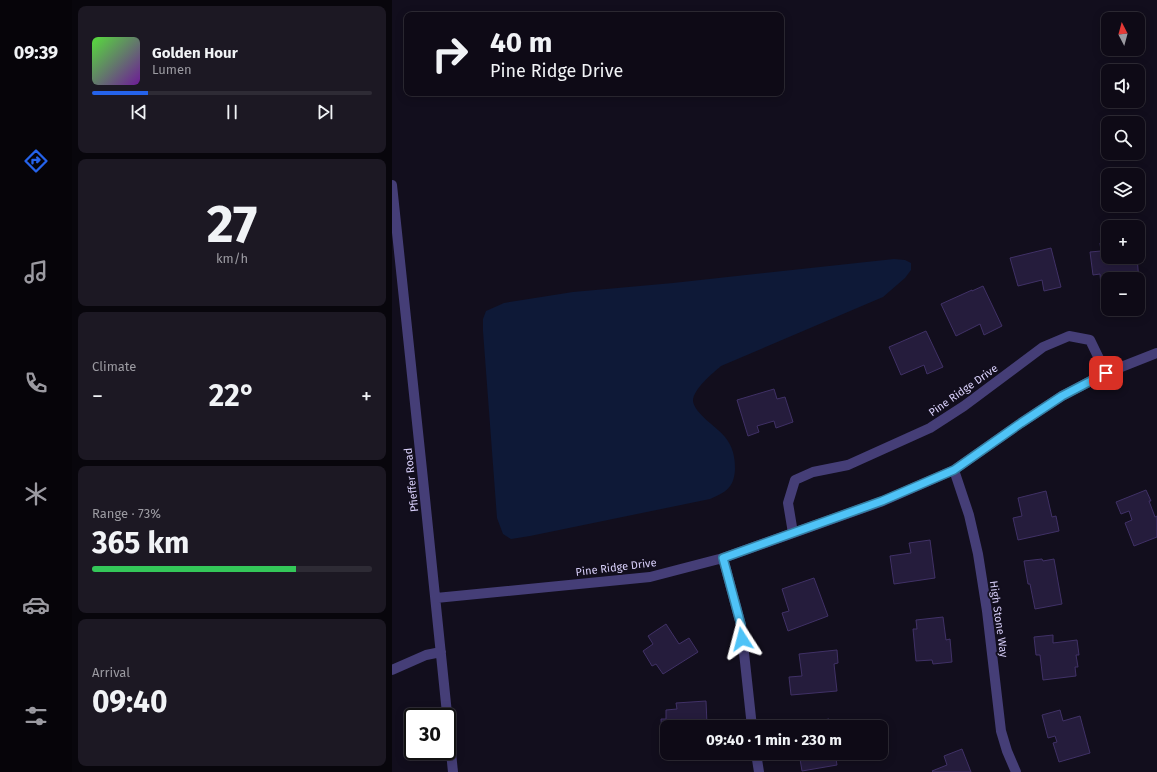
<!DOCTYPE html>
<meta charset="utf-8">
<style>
body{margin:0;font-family:"Fira Sans",sans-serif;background:#1c1823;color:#f1f3f6;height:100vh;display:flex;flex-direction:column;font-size:15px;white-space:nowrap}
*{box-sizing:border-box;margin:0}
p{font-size:13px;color:#9b9aa1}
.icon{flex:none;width:22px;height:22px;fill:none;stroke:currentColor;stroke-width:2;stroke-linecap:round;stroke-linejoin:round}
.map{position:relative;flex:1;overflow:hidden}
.sheet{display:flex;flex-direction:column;gap:6px;padding:6px;background:#08060c;width:320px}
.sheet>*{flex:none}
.guide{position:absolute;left:12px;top:12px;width:380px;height:84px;border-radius:8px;box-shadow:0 2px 10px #0003,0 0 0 1px #2e2b35;background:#0e0a16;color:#f1f3f6;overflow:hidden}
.needle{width:26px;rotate:354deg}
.fabs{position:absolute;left:709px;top:12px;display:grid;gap:8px}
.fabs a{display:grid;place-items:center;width:44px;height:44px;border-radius:8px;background:#0e0a16;box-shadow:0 2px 10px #0003,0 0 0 1px #2e2b35;font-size:20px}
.speed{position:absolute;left:12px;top:708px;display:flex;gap:8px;font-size:20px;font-weight:700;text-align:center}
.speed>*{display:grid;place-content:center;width:52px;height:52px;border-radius:50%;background:#0e0a16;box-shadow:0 2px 10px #0003,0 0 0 1px #2e2b35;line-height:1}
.speed .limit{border:2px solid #111;border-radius:6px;background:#fff;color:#111}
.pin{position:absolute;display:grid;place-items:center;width:34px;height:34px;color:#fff;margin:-17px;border-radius:8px;box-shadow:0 2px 6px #0006}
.me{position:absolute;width:44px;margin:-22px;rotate:351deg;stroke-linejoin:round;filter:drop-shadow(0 0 3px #0008)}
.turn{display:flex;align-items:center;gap:14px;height:84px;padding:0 20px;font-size:18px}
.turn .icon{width:52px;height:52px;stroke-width:2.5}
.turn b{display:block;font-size:28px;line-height:34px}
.big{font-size:30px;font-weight:700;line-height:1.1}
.sheet .card{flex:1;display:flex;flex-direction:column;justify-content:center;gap:6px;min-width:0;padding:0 14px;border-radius:8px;background:#1c1823}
.sheet .dial{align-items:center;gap:0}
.dial b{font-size:52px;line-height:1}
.song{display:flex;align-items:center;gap:12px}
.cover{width:48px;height:48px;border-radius:6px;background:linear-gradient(135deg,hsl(110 70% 55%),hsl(280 70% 35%))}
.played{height:4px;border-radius:2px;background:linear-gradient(90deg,#2563eb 20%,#2e2b35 20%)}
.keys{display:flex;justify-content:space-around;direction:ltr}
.heat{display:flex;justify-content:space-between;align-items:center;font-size:22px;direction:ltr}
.charge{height:6px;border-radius:3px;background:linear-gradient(90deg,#34c759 73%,#2e2b35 0)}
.trip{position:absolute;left:268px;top:720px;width:228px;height:40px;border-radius:8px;background:#0e0a16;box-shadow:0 2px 10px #0003,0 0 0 1px #2e2b35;font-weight:700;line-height:40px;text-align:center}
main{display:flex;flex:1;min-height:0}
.tab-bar{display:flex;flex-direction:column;width:72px;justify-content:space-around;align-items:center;background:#060409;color:#9b9aa1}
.tab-bar .icon{width:28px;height:28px}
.tab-bar .active{color:#2563eb}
.tab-bar b{font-size:18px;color:#f1f3f6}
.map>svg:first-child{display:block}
.water{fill:#0e1937}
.building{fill:#251c3c;stroke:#403166}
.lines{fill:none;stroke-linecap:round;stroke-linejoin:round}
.minor{stroke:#453e77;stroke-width:10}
.route-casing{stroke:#337fa1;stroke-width:10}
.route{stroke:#4fc3f7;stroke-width:7}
.labels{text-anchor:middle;stroke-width:4;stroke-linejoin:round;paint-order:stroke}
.street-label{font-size:11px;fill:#d8cffa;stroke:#120e1d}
</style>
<main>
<nav class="tab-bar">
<b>09:39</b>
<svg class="icon active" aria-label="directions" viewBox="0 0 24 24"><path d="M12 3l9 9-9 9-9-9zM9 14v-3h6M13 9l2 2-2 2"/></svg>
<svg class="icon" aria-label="music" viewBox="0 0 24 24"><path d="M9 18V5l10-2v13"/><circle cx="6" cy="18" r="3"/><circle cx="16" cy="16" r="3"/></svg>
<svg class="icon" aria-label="phone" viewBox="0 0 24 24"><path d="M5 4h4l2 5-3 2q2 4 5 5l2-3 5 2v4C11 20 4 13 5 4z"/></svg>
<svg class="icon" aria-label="climate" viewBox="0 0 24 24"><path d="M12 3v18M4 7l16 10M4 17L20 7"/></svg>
<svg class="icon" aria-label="car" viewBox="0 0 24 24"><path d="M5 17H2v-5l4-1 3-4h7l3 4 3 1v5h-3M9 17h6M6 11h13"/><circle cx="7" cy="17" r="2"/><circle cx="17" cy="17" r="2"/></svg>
<svg class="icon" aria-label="filters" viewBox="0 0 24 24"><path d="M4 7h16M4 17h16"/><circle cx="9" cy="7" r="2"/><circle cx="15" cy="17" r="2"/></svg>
</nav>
<section class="sheet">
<div class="card">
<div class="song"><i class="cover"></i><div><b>Golden Hour</b><p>Lumen</p></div></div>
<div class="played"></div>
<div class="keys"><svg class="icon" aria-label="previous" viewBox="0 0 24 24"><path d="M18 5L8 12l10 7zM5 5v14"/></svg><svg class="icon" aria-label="pause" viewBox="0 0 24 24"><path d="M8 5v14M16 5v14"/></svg><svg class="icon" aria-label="next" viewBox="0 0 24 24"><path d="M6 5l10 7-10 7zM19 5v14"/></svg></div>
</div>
<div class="card dial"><b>27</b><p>km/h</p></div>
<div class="card"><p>Climate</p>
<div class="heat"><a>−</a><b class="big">22°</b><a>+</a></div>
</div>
<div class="card"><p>Range · 73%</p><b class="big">365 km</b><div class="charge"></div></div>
<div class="card"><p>Arrival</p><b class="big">09:40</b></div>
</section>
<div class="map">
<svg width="765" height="772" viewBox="0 0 765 772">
<rect width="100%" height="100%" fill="#120e1d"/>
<path class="water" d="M502 259 513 260 519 263V270L513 278 491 297 329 366C321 373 301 389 301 401 302 413 326 428 333 437 341 447 343 457 343 469 342 488 334 492 318 499L138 536 119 539 111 534 105 518 91 331V319L94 311 112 303 181 292 281 283Z"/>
<path class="building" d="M716 242V257H745L747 281H746V279H716V296H710L708 274 701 275 698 252 709 251 708 243Z
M659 248 669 287 652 291 650 280 626 286 618 258Z
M591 286 610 326 592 335 588 324 564 336 549 304 580 290V291Z
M534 331 551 367 535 374 532 365 509 375 497 347Z
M382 389 385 399 393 397 401 422 384 428 382 421 365 426 367 432 356 436 345 400Z
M754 490 759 501H757L763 517 765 516V537L742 546 733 523 740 520 737 511 729 514 724 502Z
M654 491 660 517 664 516 667 531 626 540 621 518 630 516 626 498Z
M538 540 543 578 502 584 498 556 519 553 517 543Z
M650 559 651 561 662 559 670 604 643 609 638 584H636L632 561Z
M422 578 436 616 396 631 390 613 397 611 390 589Z
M551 617 554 640 558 639 560 662 541 664 540 660 524 661 521 629H525L524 620Z
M274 624 287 644 297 638 306 652 271 674 264 664 260 666 251 651 261 644 256 636Z
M661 635V643L685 640 687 655H684L686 667H683L684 676 651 680 648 655H644L642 637Z
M445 650 446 663 442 664 445 691 399 695 397 677 410 676 407 654Z
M314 701 315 724 300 725V727H275V750H271L269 719H274V710L285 709 284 703Z
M668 710 671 721 688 716 698 753 667 762 661 743 665 742 663 736 656 738 650 715Z
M437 719 439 727H410V724Z
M570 749 579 772H541L540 771 555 765 552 756Z
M407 753H443L445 765 410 771Z"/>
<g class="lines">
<path class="minor" d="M0 185C20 381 42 576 61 772
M562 470 577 515 586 554 595 611 609 731 615 751 624 772
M401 533 396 503 403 480 421 472 456 465 538 428 572 406 651 347 677 336 698 340 714 373
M331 558 349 625 360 727
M44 598 258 577 331 558 491 501 562 470 629 423 670 396 714 373 765 353
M0 670 34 655 49 652
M364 753 367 772"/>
</g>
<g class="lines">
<g class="route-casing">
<path id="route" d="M350 639 349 625 331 558 490 501 562 470 629 423 670 396 714 373"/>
</g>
<use href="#route" class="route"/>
</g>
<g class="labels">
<g class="street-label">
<text transform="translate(571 390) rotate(-35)" y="4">Pine Ridge Drive</text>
<text transform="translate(19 480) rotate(-96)" y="4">Pfieffer Road</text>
<text transform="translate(224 567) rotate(-7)" y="4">Pine Ridge Drive</text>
<text transform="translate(607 619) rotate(82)" y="4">High Stone Way</text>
</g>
</g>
</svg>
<div class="fabs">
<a><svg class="needle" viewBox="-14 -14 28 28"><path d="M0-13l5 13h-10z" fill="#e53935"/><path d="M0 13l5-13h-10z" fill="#9b9aa1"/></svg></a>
<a><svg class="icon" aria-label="sound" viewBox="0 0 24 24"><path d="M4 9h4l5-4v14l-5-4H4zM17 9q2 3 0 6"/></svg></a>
<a><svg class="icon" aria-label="search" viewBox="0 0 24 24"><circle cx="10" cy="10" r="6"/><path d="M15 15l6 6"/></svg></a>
<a><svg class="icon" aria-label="layers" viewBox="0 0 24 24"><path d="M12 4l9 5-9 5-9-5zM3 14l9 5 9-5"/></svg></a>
<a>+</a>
<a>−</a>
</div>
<div class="speed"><div class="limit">30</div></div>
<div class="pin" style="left:714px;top:373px;background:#d93025"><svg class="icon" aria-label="arrive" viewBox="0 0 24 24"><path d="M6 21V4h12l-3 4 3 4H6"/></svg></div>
<svg class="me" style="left:350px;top:639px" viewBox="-20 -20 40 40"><path d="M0-17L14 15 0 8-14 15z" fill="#4fc3f7" stroke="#fff" stroke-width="4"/></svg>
<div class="trip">09:40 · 1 min · 230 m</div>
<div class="guide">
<div class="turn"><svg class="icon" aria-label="right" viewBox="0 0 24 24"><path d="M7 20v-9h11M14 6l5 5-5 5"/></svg><div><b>40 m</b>Pine Ridge Drive</div></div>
</div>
</div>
</main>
